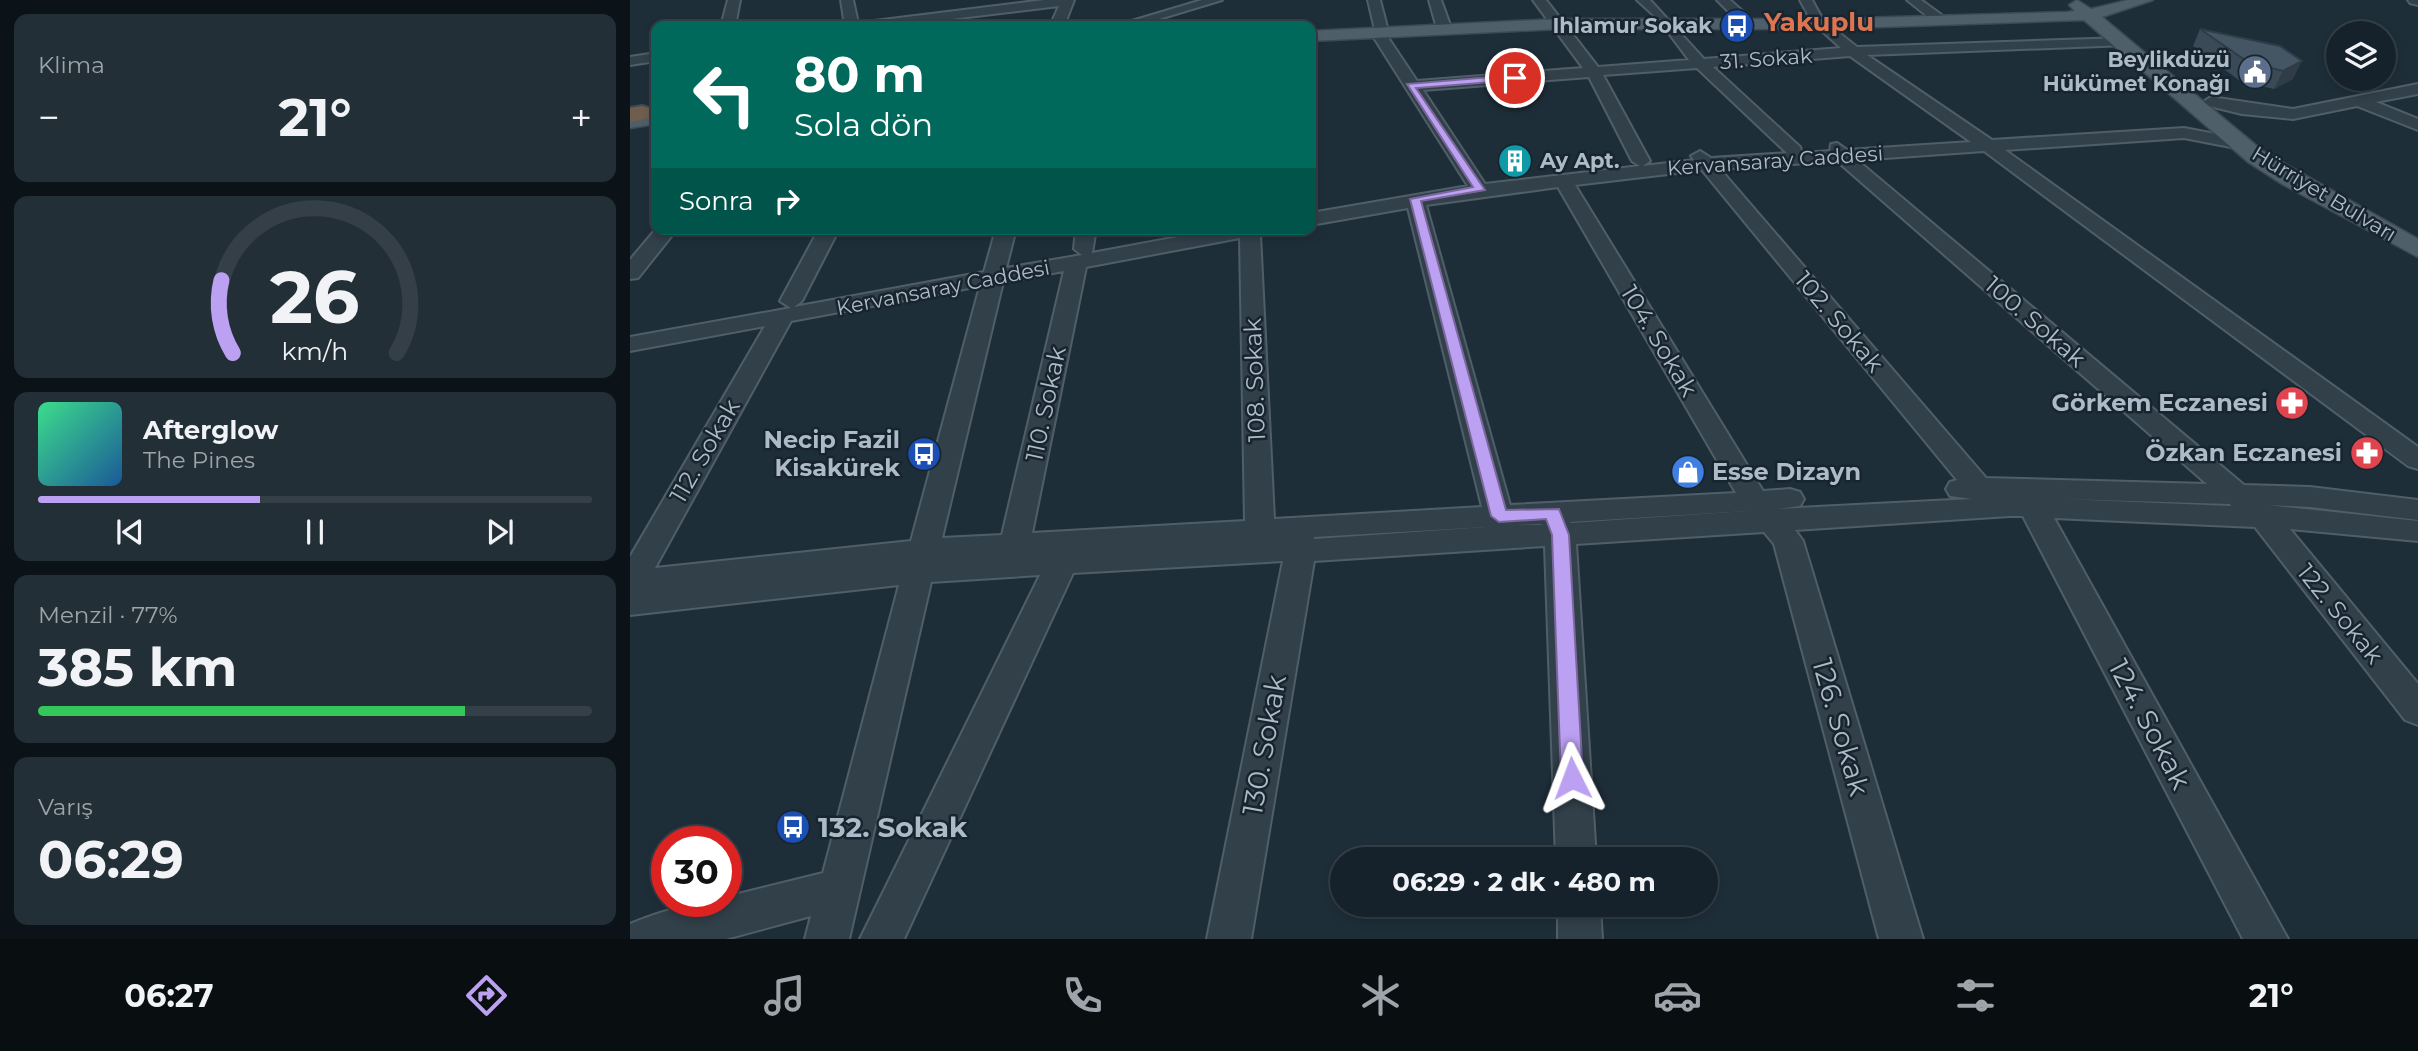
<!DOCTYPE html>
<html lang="tr">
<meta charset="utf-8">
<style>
body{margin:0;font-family:Montserrat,sans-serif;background:#232f37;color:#f1f3f6;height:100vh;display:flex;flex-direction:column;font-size:26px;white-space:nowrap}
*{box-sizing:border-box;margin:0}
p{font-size:23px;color:#9ea4a9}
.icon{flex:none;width:38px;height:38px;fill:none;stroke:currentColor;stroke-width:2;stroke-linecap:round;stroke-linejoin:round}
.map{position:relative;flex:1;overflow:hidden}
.panel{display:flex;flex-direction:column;gap:14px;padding:14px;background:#0c1318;width:630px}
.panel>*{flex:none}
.top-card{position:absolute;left:21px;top:21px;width:665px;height:214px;border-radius:14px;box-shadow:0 4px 10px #0003,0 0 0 2px #353f47;background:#00695c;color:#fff;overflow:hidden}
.controls{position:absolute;left:1696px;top:21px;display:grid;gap:14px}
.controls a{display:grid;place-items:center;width:70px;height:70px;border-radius:50%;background:#16222b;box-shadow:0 4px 10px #0003,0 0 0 2px #353f47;font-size:35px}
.speed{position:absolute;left:21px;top:826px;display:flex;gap:14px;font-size:35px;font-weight:700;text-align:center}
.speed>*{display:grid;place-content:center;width:91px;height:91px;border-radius:50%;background:#16222b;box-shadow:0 4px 10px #0003,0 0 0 2px #353f47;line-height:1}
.speed .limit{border:10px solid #d22;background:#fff;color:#111}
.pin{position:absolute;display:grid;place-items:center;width:60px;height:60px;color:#fff;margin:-30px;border:4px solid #fff;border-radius:50%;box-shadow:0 2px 7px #0007}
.me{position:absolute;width:77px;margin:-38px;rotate:357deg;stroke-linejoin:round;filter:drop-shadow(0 0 5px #0008)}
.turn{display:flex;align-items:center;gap:24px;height:147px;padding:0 28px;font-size:32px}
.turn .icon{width:91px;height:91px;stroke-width:2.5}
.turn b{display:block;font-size:49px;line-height:60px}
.then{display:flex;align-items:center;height:66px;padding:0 28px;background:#0003;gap:14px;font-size:26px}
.big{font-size:52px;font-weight:700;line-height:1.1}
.panel .widget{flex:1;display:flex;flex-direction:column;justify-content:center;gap:10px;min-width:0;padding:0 24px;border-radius:14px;background:#232f37}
.panel .dial{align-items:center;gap:0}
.dial svg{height:182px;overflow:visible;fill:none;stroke:#353f47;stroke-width:7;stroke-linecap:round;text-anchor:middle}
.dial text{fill:#f1f3f6;stroke:none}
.song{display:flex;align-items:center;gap:21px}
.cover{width:84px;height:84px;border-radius:10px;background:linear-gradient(135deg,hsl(150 70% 55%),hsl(210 70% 35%))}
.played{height:7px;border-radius:4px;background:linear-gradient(90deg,#bca0f2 40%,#353f47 40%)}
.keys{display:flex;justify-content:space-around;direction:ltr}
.heat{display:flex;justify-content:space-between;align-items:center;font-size:38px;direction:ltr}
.charge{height:10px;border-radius:5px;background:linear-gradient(90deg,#34c759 77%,#353f47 0)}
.trip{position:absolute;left:700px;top:847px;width:388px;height:70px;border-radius:35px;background:#16222b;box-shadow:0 4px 10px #0003,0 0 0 2px #353f47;font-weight:700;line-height:70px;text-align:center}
.tabs{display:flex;height:112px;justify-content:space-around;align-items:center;background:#090e11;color:#9ea4a9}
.tabs .icon{width:49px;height:49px}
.tabs .current{color:#bca0f2}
.tabs b{font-size:32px;color:#f1f3f6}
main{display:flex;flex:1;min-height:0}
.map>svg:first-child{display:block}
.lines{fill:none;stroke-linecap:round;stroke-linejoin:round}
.minor-casing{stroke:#4f5e68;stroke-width:4}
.major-casing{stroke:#3b4953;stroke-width:3}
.highway-casing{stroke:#3c4b54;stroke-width:4}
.minor{fill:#32404a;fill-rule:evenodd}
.major{fill:#4f5f6a;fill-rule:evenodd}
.highway{fill:#705d4e;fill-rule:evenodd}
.wall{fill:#3a4a56}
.shaded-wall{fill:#303c46}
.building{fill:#445664;stroke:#303c46;stroke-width:2}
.route{fill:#bca0f2;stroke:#7a689d;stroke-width:2}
.labels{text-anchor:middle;stroke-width:5;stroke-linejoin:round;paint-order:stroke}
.far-poi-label{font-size:21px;font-weight:bold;fill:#acbbc7;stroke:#18242e;text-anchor:end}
.far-street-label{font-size:21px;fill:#acbbc7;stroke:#18242e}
.street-label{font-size:24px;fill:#acbbc7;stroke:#18242e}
.poi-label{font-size:24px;font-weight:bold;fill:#acbbc7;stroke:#18242e;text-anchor:end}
.far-district-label{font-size:26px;font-weight:bold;fill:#dd7650;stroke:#18242e}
.near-street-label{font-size:28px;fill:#acbbc7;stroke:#18242e}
.near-poi-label{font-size:28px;font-weight:bold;fill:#acbbc7;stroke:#18242e;text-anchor:start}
</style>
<main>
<section class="panel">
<div class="widget"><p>Klima</p>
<div class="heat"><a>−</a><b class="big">21°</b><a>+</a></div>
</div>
<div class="widget dial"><svg viewBox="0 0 100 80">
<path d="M14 69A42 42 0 1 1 86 69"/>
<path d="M14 69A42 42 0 0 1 9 37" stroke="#bca0f2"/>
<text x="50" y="56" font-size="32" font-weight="700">26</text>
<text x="50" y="72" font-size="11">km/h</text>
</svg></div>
<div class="widget">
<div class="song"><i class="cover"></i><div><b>Afterglow</b><p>The Pines</p></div></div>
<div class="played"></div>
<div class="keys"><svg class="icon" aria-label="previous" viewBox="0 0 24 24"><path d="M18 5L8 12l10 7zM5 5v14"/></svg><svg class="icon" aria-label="pause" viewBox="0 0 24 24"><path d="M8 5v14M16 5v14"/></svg><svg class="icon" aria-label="next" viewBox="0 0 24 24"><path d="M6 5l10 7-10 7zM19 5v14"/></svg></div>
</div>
<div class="widget"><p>Menzil · 77%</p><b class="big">385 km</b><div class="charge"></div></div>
<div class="widget"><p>Varış</p><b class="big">06:29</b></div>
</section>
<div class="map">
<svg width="1788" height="939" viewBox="0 0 1788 939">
<rect width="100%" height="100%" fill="#1e2e39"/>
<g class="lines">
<g class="minor-casing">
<path id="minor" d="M98 0H110L105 26H91Z
M211 0H223L228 23 414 0H444L434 26H420L429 6 263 26H215Z
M572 0H592L506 26H485Z
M738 0H750L757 27 753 30 787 81 953 68 903 0H916L968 67 1059 60 1029 20 1007 0H1020L1074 59 1211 48 1182 22 1170 0H1182L1193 20 1227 47 1492 38 1499 42 1497 45 1237 55 1362 140 1554 128 1617 140 1620 144 1611 149 1554 138 1375 150 1788 447V469L1778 466 1354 151 1227 160 1614 485 1680 487 1788 500V520L1680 507 1638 505 1788 521V541L1660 529 1788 684V725L1775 720 1625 527 1424 518 1658 939H1613L1393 516H1380L1165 530 1173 541 1293 939H1249L1144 544 1134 532 946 544 966 859H926L915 546 684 561 621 939H577L653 561 443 573 274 939H230L410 575 301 582 219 939H175L181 916 96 939H0V924C29 912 65 901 96 901V897L193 873 269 585 0 615V557L135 326 0 351V337L161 308 150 301 189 229H209L172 301 164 307 354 272 366 229H386L376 268 452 255 444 249 446 229H466L462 253 591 229H636L630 234 644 519 852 507 778 208 681 225V213L838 186 741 33 745 30ZM1220 56 1341 142 1217 150 1207 143 1201 144 1200 151 1172 153 1170 147 1083 67ZM1067 68 1157 153 1081 158 1070 151 1061 156 1064 160 1013 166 1020 161 973 75ZM959 77 1002 161 1010 166 855 184 793 90ZM1207 161 1577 484 1356 478 1090 169ZM1072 170 1327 480 1320 482 1316 489 1320 496 1342 499 1148 509 1170 506 1174 499 1170 492 1160 489 1133 491 945 185ZM928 187 1106 493 880 505 796 205ZM610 238 615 521 402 533 456 267ZM434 271 372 535 312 538 373 282ZM350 286 281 541 25 568 161 321ZM1434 499 1600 504 1601 506ZM1117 511 941 523 940 522ZM911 524 912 525H886ZM856 527 684 539V537Z
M799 0H811L820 25 818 28 806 25Z
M1087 0H1100L1120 18 1108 21Z
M1277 0H1291L1313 16 1301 19Z
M1778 0H1788V5L1780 3Z
M26 53V61L0 65V57Z
M1788 84V94L1746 102 1788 119V130L1727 106 1663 119 1612 114 1575 105 1573 102 1581 97 1663 109Z
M26 229H47L8 278 0 279V260Z
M928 905H970L972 939H928Z"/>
</g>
<g class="major-casing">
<path id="major" d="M1447 0 1461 9 1498 0H1523L1472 17 1634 152 1788 239V257L1652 184 1618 162 1454 20 1193 29H928L681 41V31L928 19H1193L1437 12 1445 11 1439 5Z
M26 112V124L0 128V116Z"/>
</g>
<g class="highway-casing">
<path id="highway" d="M12 106 20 108 23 113 20 118 0 122V108Z"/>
</g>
<use href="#minor" class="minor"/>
<use href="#major" class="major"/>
<use href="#highway" class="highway"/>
</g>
<path class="wall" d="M1570 29 1650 46 1663 79 1644 89 1610 81 1563 46Z"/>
<path class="shaded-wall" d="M1672 61 1663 79 1644 89 1653 71Z"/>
<path class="building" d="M1570 29 1650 46 1672 61 1653 71 1618 62Z"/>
<path class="route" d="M885 75 888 80 786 88 855 190 791 201 876 510 929 509 939 535 953 778 950 785 942 788 935 785 931 778 922 535 916 519 869 522 861 516 780 199 843 187 777 84Z"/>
<defs>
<g id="bus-disc" transform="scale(1.75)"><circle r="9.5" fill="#1a4fb4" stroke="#18242e"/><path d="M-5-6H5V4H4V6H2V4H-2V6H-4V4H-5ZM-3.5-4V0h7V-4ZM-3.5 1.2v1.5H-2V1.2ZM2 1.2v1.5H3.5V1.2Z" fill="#fff"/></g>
<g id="civic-disc" transform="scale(1.75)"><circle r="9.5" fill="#5c6f8a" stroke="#18242e"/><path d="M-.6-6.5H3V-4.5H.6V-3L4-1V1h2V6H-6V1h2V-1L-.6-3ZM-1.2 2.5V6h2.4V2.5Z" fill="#fff"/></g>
<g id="building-disc" transform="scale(1.75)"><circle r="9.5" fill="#0f9aa8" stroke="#18242e"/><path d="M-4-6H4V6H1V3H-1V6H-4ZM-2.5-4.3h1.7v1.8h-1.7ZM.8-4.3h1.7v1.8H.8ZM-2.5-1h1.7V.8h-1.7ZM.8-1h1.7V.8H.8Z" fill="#fff"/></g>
<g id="pharmacy-disc" transform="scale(1.75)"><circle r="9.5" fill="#e0444e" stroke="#18242e"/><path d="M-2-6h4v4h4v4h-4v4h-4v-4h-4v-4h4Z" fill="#fff"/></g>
<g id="shop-disc" transform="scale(1.75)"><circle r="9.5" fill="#3f7fe0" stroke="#18242e"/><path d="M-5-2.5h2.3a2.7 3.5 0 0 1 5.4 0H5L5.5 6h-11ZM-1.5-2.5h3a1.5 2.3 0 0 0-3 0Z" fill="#fff"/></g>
</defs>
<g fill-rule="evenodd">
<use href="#bus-disc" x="1107" y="26"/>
<use href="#civic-disc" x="1625" y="72"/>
<use href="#building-disc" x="885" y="161"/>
<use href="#pharmacy-disc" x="1662" y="403"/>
<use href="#pharmacy-disc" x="1737" y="453"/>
<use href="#bus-disc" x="294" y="454"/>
<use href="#shop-disc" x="1058" y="472"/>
<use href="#bus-disc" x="163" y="827"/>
</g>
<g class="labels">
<g class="far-poi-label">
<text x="1082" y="33">Ihlamur Sokak</text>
<text x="1600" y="67">Beylikdüzü<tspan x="1600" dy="24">Hükümet Konağı</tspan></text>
<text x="910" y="168" text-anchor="start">Ay Apt.</text>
</g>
<g class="far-street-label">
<text transform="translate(1136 59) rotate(-4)" y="7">31. Sokak</text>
<text transform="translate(1145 161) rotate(-4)" y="7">Kervansaray Caddesi</text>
<text transform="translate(1694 194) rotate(31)" y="7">Hürriyet Bulvarı</text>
<text transform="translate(313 288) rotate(-11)" y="7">Kervansaray Caddesi</text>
</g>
<g class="street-label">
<text transform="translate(1209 322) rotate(50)" y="8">102. Sokak</text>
<text transform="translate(1405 322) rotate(41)" y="8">100. Sokak</text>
<text transform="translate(1029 341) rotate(59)" y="8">104. Sokak</text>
<text transform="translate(625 380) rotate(-92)" y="8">108. Sokak</text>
<text transform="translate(416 404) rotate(-78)" y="8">110. Sokak</text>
<text transform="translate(75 451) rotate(-60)" y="8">112. Sokak</text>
<text transform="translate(1710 614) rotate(51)" y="8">122. Sokak</text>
</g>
<g class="poi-label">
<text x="1638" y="411">Görkem Eczanesi</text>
<text x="270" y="448">Necip Fazil<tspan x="270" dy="28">Kisakürek</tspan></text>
<text x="1712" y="461">Özkan Eczanesi</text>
<text x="1082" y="480" text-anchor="start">Esse Dizayn</text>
</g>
<g class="far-district-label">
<text x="1189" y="31">Yakuplu</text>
</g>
<g class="near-street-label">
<text transform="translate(1520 724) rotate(62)" y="10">124. Sokak</text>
<text transform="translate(1211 727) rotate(74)" y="10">126. Sokak</text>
<text transform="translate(634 745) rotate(-80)" y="10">130. Sokak</text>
</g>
<g class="near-poi-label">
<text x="188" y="837">132. Sokak</text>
</g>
</g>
</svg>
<div class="controls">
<a><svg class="icon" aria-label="layers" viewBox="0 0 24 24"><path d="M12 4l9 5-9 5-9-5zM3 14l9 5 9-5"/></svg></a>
</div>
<div class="speed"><div class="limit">30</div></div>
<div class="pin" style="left:885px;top:78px;background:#d93025"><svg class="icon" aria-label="arrive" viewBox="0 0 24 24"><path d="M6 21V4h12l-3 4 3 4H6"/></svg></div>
<svg class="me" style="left:942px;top:778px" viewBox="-20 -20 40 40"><path d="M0-17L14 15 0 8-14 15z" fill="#bca0f2" stroke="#fff" stroke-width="4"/></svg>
<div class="trip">06:29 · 2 dk · 480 m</div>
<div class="top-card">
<div class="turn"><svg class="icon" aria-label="left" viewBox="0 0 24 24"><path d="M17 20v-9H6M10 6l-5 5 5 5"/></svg><div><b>80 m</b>Sola dön</div></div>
<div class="then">Sonra<svg class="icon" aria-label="right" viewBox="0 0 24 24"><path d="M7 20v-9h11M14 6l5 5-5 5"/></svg></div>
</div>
</div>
</main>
<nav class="tabs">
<b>06:27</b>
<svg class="icon current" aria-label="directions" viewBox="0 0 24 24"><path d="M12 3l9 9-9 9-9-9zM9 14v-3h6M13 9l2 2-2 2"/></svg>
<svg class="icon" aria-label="music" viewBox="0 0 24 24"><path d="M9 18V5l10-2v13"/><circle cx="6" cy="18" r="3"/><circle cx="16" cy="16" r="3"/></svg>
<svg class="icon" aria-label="phone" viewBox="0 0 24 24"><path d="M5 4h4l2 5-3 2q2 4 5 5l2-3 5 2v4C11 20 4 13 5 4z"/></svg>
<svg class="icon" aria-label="climate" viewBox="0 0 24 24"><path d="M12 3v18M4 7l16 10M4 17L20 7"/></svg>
<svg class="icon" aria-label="car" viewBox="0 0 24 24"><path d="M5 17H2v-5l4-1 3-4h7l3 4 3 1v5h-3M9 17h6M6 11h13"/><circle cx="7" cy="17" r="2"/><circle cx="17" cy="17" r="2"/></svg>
<svg class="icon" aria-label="filters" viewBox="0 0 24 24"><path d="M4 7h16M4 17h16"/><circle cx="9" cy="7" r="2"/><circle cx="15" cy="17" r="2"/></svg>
<b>21°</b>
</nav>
